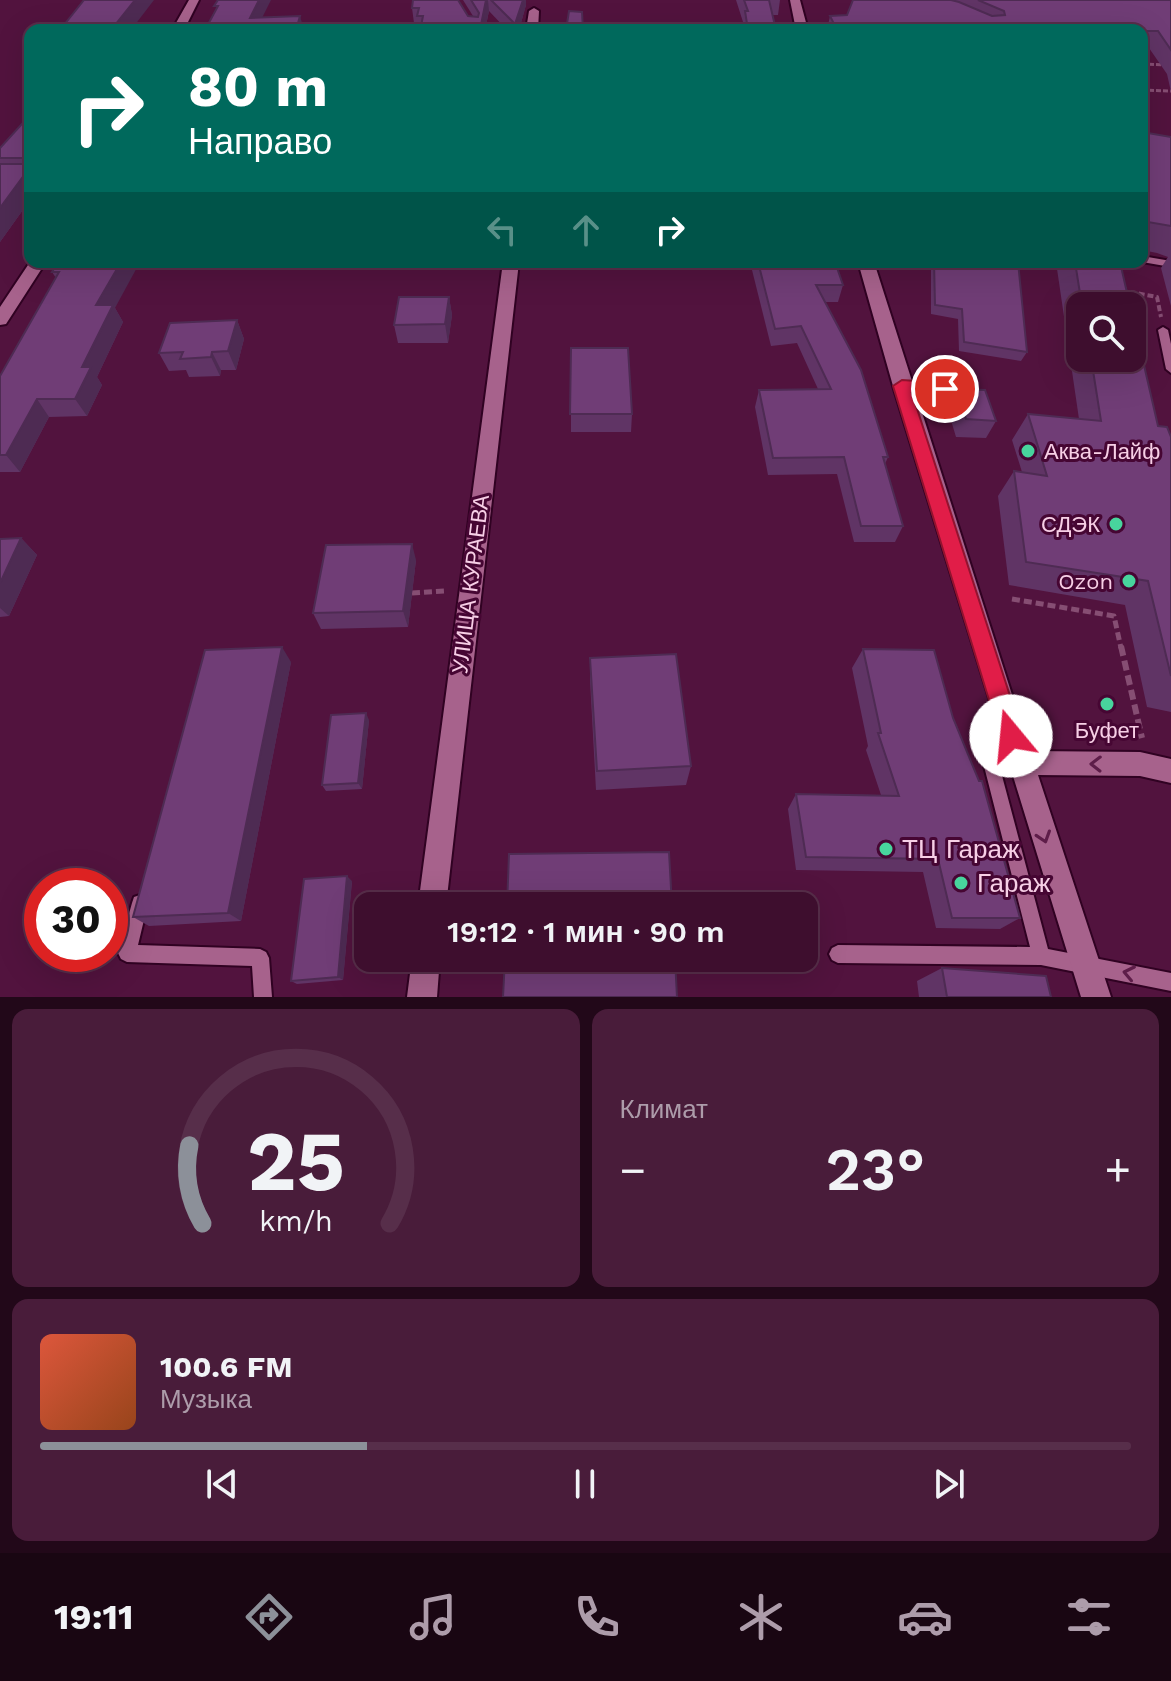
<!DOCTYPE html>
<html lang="ru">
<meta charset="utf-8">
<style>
body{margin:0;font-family:"Work Sans",sans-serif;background:#491c3a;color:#f1f3f6;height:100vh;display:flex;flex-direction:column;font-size:30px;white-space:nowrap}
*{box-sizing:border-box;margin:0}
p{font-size:26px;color:#ad9caa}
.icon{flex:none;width:44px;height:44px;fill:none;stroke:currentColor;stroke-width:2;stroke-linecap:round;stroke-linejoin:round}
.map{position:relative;height:997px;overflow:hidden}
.drawer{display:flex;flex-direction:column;gap:12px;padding:12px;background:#220819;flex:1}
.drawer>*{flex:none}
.banner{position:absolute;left:24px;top:24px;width:1124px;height:244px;border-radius:16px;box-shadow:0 8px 32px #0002,0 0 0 2px #572e4a;background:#00695c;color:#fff;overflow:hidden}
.controls{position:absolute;left:1066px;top:292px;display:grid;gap:16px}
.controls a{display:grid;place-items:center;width:80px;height:80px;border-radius:16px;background:#3e0e2e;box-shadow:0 8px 32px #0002,0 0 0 2px #572e4a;font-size:40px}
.speed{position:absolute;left:24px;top:868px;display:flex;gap:16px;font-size:40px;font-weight:700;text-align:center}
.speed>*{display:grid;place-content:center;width:104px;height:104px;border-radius:50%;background:#3e0e2e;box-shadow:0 8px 32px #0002,0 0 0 2px #572e4a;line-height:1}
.speed .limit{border:12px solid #d22;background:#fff;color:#111}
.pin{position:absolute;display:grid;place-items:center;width:68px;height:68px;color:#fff;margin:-34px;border:4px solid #fff;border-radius:50%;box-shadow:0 2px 8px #0007}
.me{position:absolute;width:88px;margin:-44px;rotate:343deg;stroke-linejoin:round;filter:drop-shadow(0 0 6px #0008)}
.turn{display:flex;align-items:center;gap:28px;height:168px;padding:0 32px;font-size:36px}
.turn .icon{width:104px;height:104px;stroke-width:2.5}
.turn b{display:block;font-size:56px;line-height:68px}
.lanes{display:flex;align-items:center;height:76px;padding:0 32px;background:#0003;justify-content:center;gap:40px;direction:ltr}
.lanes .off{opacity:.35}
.big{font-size:60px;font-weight:600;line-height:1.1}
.drawer .card{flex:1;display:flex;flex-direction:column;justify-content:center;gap:12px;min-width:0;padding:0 28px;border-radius:16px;background:#491c3a}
.drawer .dial{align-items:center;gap:0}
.dial svg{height:208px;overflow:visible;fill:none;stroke:#572e4a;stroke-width:7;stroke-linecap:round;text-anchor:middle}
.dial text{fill:#f1f3f6;stroke:none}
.song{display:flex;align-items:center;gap:24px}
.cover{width:96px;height:96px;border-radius:12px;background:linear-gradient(135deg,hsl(10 70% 55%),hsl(20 70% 35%))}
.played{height:8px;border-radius:4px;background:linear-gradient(90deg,#8c9099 30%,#572e4a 30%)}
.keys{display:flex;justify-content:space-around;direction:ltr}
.heat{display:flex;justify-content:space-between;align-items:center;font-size:44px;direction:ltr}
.drawer .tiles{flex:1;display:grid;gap:12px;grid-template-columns:1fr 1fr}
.card:last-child{grid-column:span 2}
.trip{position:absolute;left:354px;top:892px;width:464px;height:80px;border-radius:16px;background:#3e0e2e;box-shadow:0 8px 32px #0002,0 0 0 2px #572e4a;font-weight:600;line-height:80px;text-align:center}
.tabs{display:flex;height:128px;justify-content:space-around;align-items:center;background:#190612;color:#ad9caa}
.tabs .icon{width:56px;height:56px}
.tabs .active{color:#8c9099}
.tabs b{font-size:36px;color:#f1f3f6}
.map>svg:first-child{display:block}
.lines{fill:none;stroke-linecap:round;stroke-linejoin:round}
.service-casing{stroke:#300222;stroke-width:4}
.minor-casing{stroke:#300222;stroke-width:4}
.path-far3{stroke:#864e73;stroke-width:3;stroke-dasharray:5 2;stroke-linecap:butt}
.path-far2{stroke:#864e73;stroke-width:4;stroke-dasharray:6 3;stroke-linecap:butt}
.path-far1{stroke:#864e73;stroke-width:5;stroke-dasharray:8 4;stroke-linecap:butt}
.path{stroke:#864e73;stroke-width:6;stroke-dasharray:10 5;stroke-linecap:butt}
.service{fill:#a7628c;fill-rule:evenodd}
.minor{fill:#a7628c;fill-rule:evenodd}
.wall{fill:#603465}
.shaded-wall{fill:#4e2b53}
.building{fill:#703d76;stroke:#4e2b53;stroke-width:2}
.oneway{stroke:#5e1d49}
.route{fill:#e11d48;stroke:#92132f;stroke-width:2}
.poi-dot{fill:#48d49d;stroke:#460633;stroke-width:3}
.labels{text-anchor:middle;stroke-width:6;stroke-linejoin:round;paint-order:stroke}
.poi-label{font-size:22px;fill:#f7cfe6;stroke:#460633;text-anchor:end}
.street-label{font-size:22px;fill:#f7cfe6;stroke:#460633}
.near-poi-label{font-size:26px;fill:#f7cfe6;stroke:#460633;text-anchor:start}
</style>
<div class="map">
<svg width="1171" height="997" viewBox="0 0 1171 997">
<rect width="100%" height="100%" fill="#52133e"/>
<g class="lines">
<g class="service-casing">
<path id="service" d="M1142 256 1171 261V267L1142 262Z
M1163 327 1168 330 1171 344V373L1166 369 1158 330Z
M902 382 945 385 950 389 945 393 902 390 897 386Z
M1020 756 1025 758 1027 763 1025 768 1001 772 1048 949 1171 973V991L1041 965 838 963 832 960 829 954 832 948 838 945 1030 947 984 766 987 761Z
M140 895 146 897 148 903 138 945 260 949 266 952 269 958 272 997H254L252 966 127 962 121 959 118 953 132 903 134 897Z"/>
</g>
<g class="minor-casing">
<path id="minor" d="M189 0H199L184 30H172Z
M790 0H800L808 30H796Z
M534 8 539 11 538 30H526L529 11Z
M30 262H46L6 324 0 325V307Z
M503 262H519L446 906H418Z
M858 262H874L1030 751 1140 752 1171 759V783L1140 776 1038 775 1111 997H1081L893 386Z
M412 958H440L437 997H407Z"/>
</g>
<path class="path-far3" d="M1142 64 1171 65
M1142 90 1171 91"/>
<path class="path-far2" d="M1124 287 1125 291 1157 297 1161 317"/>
<path class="path-far1" d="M412 593 444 591
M1012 599 1114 616 1121 648"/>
<path class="path" d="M1121 646 1142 738"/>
<use href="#service" class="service"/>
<use href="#minor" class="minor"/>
</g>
<path class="wall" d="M413 0 468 16H473L463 0H526V5L519 30H507L489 11 485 30H419L418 23H414L412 8Z
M736 0H780L778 15H772L776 30H743V22Z
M853 0H1171V92L1167 74 1149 48H1142V30H827L830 16 847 15Z
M30 115V200L0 242V148Z
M1142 132 1171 137V306L1161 268 1168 257 1157 253 1142 250Z
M58 262 115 308 123 322 97 377 102 385 87 416 49 417 20 472H0V376L56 278 52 272Z
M402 262H448L447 265 403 266Z
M750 262H835L843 285 838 302H825L888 457 885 464 903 526 895 542H854L837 474 768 475 755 407 759 390 818 389 797 343 771 346Z
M931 262H1018L1027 352 1021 361 959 351 958 319 931 314Z
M1056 262H1120L1130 306H1080V358H1132L1158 426 1171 437V712L1147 707 1125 605 1009 585 998 496 1014 471 1022 472 1012 440 1028 414 1079 419Z
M449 297 452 315 448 343H398L394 325Z
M237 320 244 339 236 370H221L220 376 189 377 186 370 169 371 159 353Z
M571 348 632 414 631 432H571Z
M956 389 996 421 986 438 956 437 947 407Z
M21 538 37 555 9 616 0 617V539Z
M416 560 408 627 321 629 313 613Z
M863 649 953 718 1020 918 1000 929 936 928 923 872 796 870 788 809 796 794 881 795 866 750 868 746 852 668Z
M590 658 691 766 686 785 596 790 590 680Z
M291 662 241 921 149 926 133 917Z
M369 720 362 789 326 791 322 785Z
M352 881 343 980 297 984 291 981Z
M942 968 1051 997H919L917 981Z"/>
<path class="shaded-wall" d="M135 0H154L131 30H111Z
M259 0H271L256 30 250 18Z
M486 0H488L489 11 485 30H480Z
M523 0H526V5L519 30H516L515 24Z
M300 16 304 30H296Z
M30 167V200L0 242V208Z
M121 262H140L115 308 123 322 97 377 102 385 87 416 75 399 82 367 96 305Z
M449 297 452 315 448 343 445 324Z
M237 320 244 339 236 370 228 351Z
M212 352 221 370 220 376 211 357Z
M37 399 49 417 20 472 6 455Z
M21 538 37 555 9 616 0 608V583Z
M412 544 416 560 408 627 403 611Z
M282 647 291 662 241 921 228 913Z
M366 713 369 720 362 789 358 783Z
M347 876 352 881 343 980 338 977Z"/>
<path class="building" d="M84 0H135L111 30H60Z
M218 0H259L250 18 300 16 296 30H205L218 6H214Z
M413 0H458L468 16 478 17 479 13 471 0H486L480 30H430V25L421 26 423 16H417L419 8H412Z
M491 0H523L515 24Z
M744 0H769L776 30H748L745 11H748Z
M853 0H951L959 2 992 16 1005 15 1004 11 978 0H1171V50L1158 31H1142V30H837L830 16 847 15Z
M569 11 582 12 583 30H566Z
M30 115V158H0V148Z
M1142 132 1171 137V226L1142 221Z
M0 164H30V167L0 208Z
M58 262H121L96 305H113L82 367H91L75 399H37L6 455H0V376L59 272H52Z
M758 262H835L843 285H816L861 370 888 457H883L903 526H861L844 457 773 458 759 390 831 389 801 326 775 329Z
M934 262H1018L1027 352 964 342 962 309 935 305Z
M1075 262H1120L1130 306H1082Z
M399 297H449L445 324 394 325Z
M1132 313 1158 426 1167 427 1171 437V676L1148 581 1026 562 1014 471 1047 476 1028 414 1101 421 1091 358H1132Z
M237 320 228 351 212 352 211 357 180 359 183 352 159 353 170 323Z
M571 348H628L632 414H570Z
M956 389 985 390 996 421 966 419Z
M21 538 0 583V539Z
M412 544 403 611 313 613 326 545Z
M282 647 228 913 133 917 205 650Z
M863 649 934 650 953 718 979 781H982L1020 918H952L938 859 806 857 796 794 899 796 878 733H881Z
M676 654 691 766 597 771 590 658Z
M366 713 358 783 322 785 331 715Z
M669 852 672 906H507L509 854Z
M347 876 338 977 291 981 304 879Z
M505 958H675L677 997H503Z
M942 968 1046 976 1051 997H947Z"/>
<defs><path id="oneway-chevron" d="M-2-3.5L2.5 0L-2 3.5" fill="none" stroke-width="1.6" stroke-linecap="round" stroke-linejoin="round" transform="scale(2)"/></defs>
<g class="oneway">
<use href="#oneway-chevron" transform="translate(1096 764) rotate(-179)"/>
<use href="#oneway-chevron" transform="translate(1044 837) rotate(72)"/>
<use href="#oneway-chevron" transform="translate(1129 973) rotate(-168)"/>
</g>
<path class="route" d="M902 380 945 383 953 389 945 395 912 393 1023 736 1019 744 1011 747 1004 744 1000 736 893 386Z"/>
<g class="poi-dot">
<circle cx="1028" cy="451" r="8"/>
<circle cx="1116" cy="524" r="8"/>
<circle cx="1129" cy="581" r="8"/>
<circle cx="1107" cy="704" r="8"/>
<circle cx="886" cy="849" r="8"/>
<circle cx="961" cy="883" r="8"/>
</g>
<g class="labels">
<g class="poi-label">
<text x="1044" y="459" text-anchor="start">Аква-Лайф</text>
<text x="1100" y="532">СДЭК</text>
<text x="1113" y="589">Ozon</text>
<text x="1107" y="738" text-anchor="middle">Буфет</text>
</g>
<g class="street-label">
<text transform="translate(470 584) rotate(-83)" y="8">УЛИЦА КУРАЕВА</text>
</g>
<g class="near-poi-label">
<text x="902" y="858">ТЦ Гараж</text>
<text x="977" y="892">Гараж</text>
</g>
</g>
</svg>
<div class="controls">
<a><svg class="icon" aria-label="search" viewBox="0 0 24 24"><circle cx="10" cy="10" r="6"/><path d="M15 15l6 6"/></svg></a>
</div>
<div class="speed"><div class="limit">30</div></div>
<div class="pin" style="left:945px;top:389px;background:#d93025"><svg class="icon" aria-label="arrive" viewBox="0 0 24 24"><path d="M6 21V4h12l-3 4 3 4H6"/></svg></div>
<svg class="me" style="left:1011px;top:736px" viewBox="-20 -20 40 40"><circle r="19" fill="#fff"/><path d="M0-13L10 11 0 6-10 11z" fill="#e11d48"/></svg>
<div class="trip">19:12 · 1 мин · 90 m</div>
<div class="banner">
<div class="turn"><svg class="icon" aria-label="right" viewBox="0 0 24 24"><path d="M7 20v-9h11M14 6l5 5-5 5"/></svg><div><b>80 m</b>Направо</div></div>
<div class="lanes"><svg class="icon off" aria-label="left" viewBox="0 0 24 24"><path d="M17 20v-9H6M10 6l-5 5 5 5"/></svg><svg class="icon off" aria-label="ahead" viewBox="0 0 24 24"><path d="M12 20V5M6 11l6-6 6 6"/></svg><svg class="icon" aria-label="right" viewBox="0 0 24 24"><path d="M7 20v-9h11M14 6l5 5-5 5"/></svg></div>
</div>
</div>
<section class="drawer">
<div class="tiles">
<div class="card dial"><svg viewBox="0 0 100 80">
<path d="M14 69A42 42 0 1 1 86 69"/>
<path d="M14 69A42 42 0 0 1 9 39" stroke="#8c9099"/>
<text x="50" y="56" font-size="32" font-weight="700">25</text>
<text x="50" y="72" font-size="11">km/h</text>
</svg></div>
<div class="card"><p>Климат</p>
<div class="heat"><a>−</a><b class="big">23°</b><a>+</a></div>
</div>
<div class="card">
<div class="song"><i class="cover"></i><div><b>100.6 FM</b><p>Музыка</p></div></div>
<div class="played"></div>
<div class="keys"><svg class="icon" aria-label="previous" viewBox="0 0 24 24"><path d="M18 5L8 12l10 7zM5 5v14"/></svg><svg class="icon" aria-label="pause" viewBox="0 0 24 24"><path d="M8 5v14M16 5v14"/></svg><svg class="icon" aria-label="next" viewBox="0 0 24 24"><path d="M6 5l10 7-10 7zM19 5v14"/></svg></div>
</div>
</div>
</section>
<nav class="tabs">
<b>19:11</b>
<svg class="icon active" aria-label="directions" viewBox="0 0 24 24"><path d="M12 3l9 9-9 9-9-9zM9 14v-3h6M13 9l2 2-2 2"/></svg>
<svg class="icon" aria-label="music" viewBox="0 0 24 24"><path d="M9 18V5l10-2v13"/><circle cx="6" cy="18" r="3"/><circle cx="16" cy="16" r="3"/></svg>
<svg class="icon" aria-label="phone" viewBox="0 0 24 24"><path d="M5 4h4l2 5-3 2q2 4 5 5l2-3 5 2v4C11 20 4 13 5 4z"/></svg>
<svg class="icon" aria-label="climate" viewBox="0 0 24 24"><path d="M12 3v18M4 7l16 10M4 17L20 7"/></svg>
<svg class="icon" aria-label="car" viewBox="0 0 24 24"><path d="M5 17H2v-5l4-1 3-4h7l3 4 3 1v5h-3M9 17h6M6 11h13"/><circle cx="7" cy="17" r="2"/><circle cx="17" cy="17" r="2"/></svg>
<svg class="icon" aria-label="filters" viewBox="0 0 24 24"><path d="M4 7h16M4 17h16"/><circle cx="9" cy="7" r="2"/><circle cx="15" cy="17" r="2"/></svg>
</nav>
